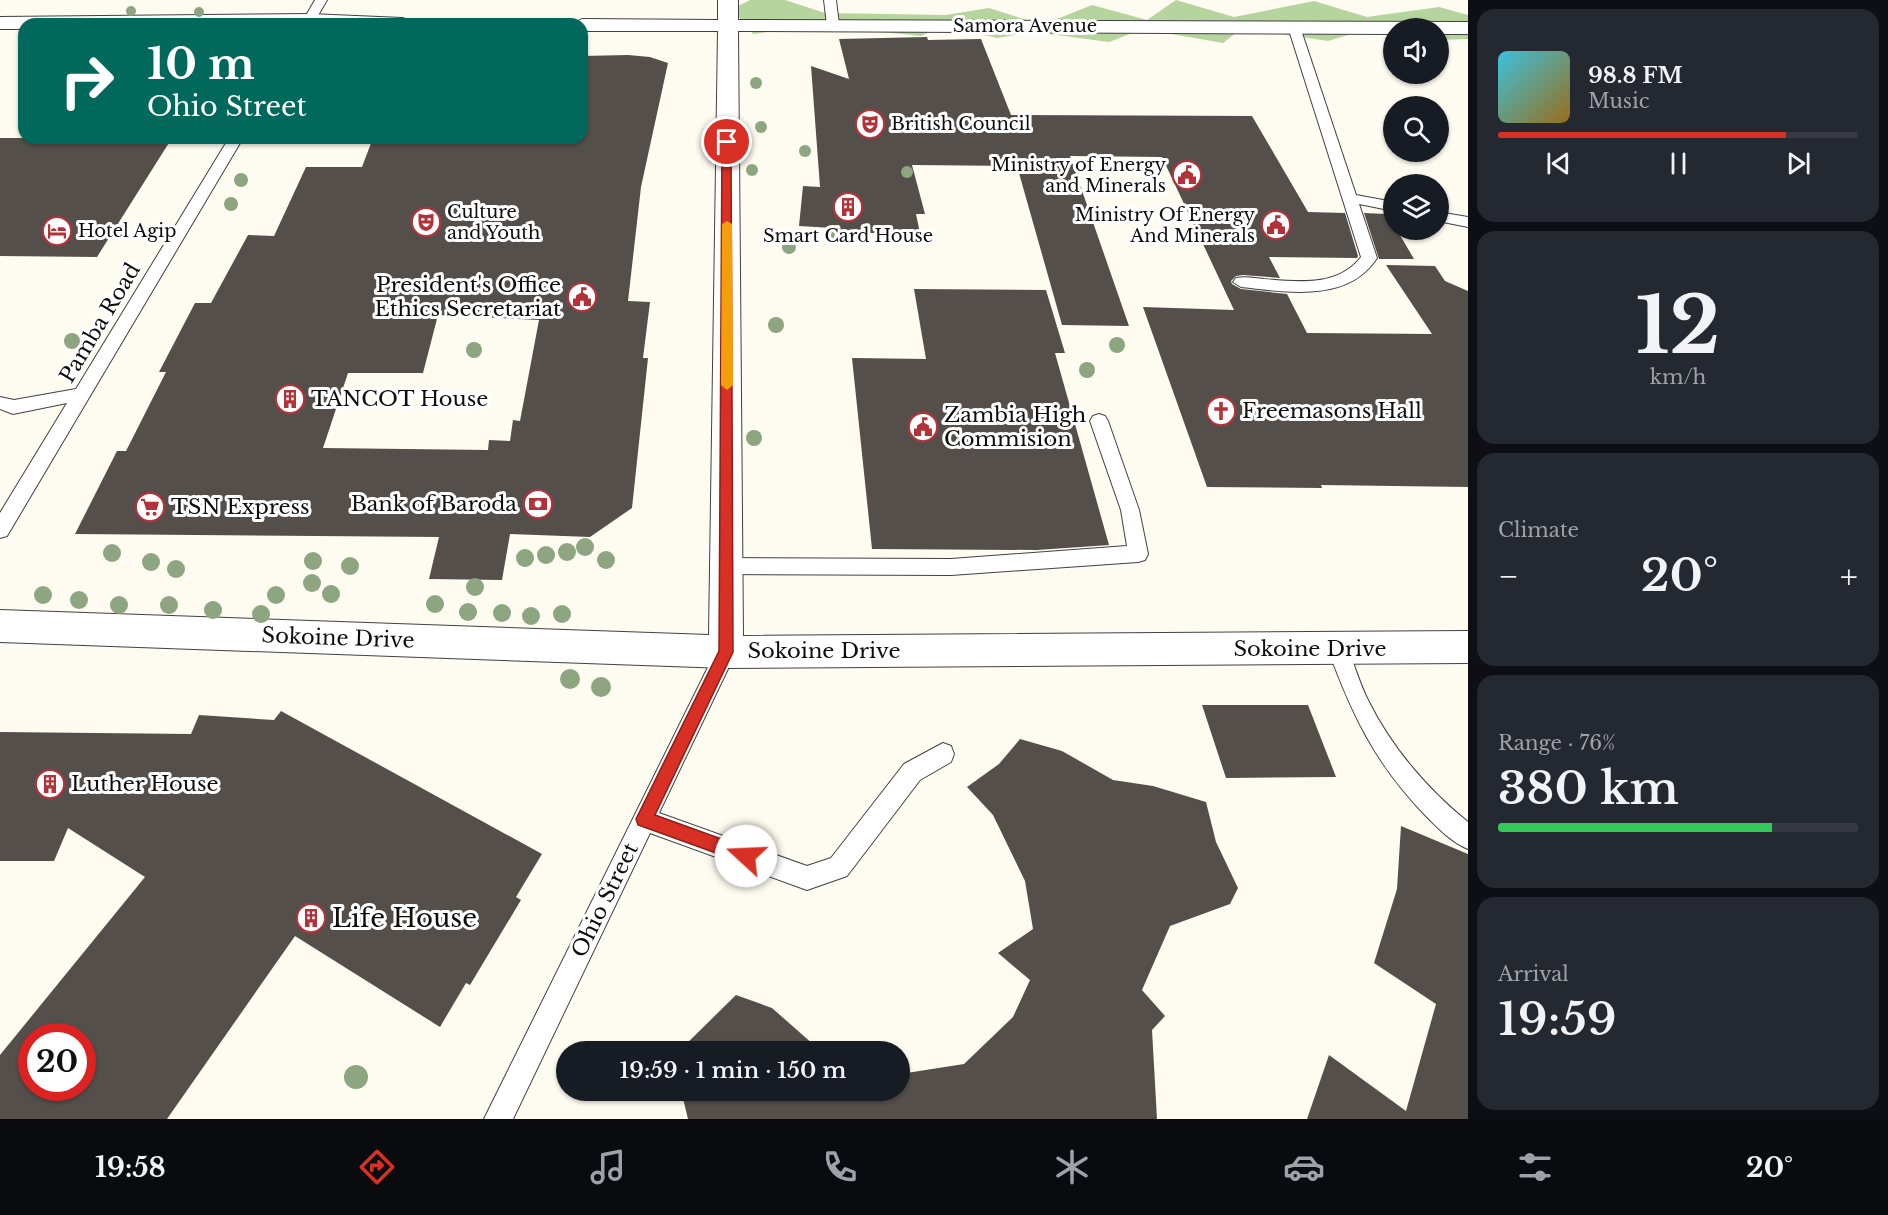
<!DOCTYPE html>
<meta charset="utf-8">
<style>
body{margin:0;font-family:"Libre Baskerville",serif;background:#242831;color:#f1f3f6;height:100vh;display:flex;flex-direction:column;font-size:22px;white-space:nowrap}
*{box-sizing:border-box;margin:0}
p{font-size:20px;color:#9ea1a6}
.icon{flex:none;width:33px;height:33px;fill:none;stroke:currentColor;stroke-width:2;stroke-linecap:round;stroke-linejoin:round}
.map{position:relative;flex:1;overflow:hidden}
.drawer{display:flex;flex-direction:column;gap:9px;padding:9px;background:#0d0f14;width:420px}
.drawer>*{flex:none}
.banner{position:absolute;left:18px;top:18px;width:570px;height:126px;border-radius:18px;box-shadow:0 2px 4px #0004;background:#00695c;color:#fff;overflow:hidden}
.controls{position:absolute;left:1383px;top:18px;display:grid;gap:12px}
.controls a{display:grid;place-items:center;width:66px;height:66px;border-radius:50%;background:#171b24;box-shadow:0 2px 4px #0004;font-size:30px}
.speed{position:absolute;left:18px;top:1023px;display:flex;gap:12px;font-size:30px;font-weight:700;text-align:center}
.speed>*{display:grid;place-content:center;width:78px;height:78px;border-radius:50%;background:#171b24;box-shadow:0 2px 4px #0004;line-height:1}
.speed .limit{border:9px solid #d22;background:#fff;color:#111}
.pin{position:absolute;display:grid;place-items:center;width:51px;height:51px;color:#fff;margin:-26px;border:3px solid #fff;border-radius:50%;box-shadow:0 2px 6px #0007}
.me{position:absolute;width:66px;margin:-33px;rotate:290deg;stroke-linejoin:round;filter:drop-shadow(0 0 4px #0008)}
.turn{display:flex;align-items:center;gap:21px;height:126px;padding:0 30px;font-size:27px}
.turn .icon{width:78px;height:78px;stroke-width:2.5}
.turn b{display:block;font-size:42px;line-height:51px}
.big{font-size:45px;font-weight:600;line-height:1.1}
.drawer .tile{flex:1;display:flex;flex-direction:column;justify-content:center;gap:9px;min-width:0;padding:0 21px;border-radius:18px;background:#242831}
.drawer .dial{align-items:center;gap:0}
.dial b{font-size:78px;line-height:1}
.song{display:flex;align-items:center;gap:18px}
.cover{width:72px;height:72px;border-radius:9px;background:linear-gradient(135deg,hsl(190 70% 55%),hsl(40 70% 35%))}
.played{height:6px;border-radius:3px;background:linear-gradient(90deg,#d93025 80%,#363941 80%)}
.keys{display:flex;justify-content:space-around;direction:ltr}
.heat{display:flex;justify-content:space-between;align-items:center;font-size:33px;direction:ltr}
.charge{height:9px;border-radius:4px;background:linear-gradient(90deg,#34c759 76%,#363941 0)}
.trip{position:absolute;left:556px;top:1041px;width:354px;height:60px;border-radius:30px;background:#171b24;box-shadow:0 2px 4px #0004;font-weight:600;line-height:60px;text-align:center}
.menu{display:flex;height:96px;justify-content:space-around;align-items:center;background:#090b0e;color:#9ea1a6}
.menu .icon{width:42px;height:42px}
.menu .current{color:#d93025}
.menu b{font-size:27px;color:#f1f3f6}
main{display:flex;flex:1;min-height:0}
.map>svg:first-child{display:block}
.forest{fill:#b6d49d}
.building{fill:#554f4b;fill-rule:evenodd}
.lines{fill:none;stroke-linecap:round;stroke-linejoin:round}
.service-casing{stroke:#414141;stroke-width:2}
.tertiary-casing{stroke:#414141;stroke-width:2}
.service{fill:#fff;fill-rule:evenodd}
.tertiary{fill:#fff;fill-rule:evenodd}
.tree{fill:#8da580}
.route{fill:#d93025;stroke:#8d1f18;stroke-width:1.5}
.slow{fill:#f59e0b}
.labels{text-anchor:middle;stroke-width:6;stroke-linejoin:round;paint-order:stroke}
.far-street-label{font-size:18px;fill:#0e0e0e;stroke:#fff}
.far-poi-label{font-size:18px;fill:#0e0e0e;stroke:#fff;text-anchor:start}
.poi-label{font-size:21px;fill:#0e0e0e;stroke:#fff;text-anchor:start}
.street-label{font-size:21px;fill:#0e0e0e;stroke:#fff}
.near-poi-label{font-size:26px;fill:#0e0e0e;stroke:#fff;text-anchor:start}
</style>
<main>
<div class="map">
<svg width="1468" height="1119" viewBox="0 0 1468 1119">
<rect width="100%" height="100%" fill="#fefbf0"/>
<path class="forest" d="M750 0H785L825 13 946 15 989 8 1042 25 1092 5 1147 20 1176 0 1234 17 1314 1 1367 17 1439 7 1468 15V39L1439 40 1438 28H1371L1328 41 1242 28 1223 43 1143 29 1109 42 1034 32 997 38 945 25 921 36 815 25 753 34 732 9Z"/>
<path class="building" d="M927 37 928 40 981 39 1011 115 1252 116 1308 212 1345 213 1358 256 1357 258 1269 257 1280 278 1243 275 1236 276 1231 281 1232 284 1241 289 1287 294 1307 333 1432 334 1386 265 1435 266 1445 281 1468 291V487L1321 485 1322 488 1207 487 1143 307 1234 310 1162 157 1070 156 1129 326 1062 325 1017 166 912 165 925 214H916L920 233H832V228L799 226 803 186 820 187 811 66 849 79 839 39Z
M628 55 650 57 668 63 641 187 628 301 650 302 643 358H648L632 508 590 537 510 534 502 580 429 579 439 537 75 534 117 451H126L166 372H159L195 303H211L248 235 274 236 306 167H362L373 138H582V56ZM438 315 539 320 520 421 513 420 510 441 489 440 488 450 323 448 348 373H423Z
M0 138H172L97 257 0 256Z
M1364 213 1387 214 1394 224V230H1397L1414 259H1379Z
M914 289 1046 290 1065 353H1055L1109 545 1037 550 872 549 852 358 926 359Z
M1202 705H1308L1336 777 1226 778Z
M281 711 542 854 516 897 521 900 470 985 466 983 440 1027 295 936 167 1119H0V1055L145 877 68 828 54 861H0V732L191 734 199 715 274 720ZM32 1036H82V1088H32Z
M1020 739 1062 751 1113 780 1153 786 1206 802 1216 842 1238 888 1230 904 1170 926 1142 990 1165 1016 1152 1030 1157 1119H688L681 1090H900V1074L964 1064 1013 1017 1030 980 998 953 1033 929 1025 881 993 815 967 787 999 764Z
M1401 826 1468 854V1119H1307L1329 1055 1406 1111 1436 1004 1374 963 1397 889Z
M736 995 772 1008 822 1052H678Z"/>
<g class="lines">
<g class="service-casing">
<path id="service" d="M315 0H327L313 24H301Z
M824 0H836L839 25 837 27H829L827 25Z
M1294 23 1300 27 1356 195 1394 202V211L1359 204 1377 258C1348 303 1287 292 1241 287L1233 282 1236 278C1245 276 1255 278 1264 279 1298 282 1338 287 1361 257L1288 27Z
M229 138H243L7 536 0 538V513L67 403 13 414 0 409V397L14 400 76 389Z
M1438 212 1468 217V227L1438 221Z
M1099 414 1105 416 1108 421 1139 510 1148 554 1145 560 1138 562 951 575 726 574 719 572 716 566 719 560 726 558 951 559 1127 546 1121 510 1090 421 1093 416Z
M1338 639 1345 642C1354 662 1359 683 1369 702 1392 748 1428 790 1468 822V849C1451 842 1437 827 1425 815 1375 763 1352 715 1328 649L1331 642Z
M726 642 733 645 736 652 659 813 807 866 831 858 904 764 943 743 951 746 954 754 951 762 920 780 847 876 807 890 650 833 513 1119H484L719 645Z"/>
</g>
<g class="tertiary-casing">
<path id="tertiary" d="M718 0H738V20L1468 22V34H1438V28H1394V34L738 31 743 636 1468 631V663L726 668 0 642V610L709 635 718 31H582V24H573L582 19 718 20Z
M310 14 402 18 409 20 412 24H24V29H0V17Z"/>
</g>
<use href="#service" class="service"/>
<use href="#tertiary" class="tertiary"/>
</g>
<g class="tree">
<circle cx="131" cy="11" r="5"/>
<circle cx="199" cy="12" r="5"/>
<circle cx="756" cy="83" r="6"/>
<circle cx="761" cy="127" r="6"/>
<circle cx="805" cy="151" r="6"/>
<circle cx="752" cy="170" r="6"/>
<circle cx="907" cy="172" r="6"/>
<circle cx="241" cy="180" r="7"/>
<circle cx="231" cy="204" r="7"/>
<circle cx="836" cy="237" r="7"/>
<circle cx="789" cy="247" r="7"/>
<circle cx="776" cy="325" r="8"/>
<circle cx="72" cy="341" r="8"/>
<circle cx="1117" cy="345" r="8"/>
<circle cx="474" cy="350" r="8"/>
<circle cx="1087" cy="370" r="8"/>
<circle cx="754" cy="438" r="8"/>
<circle cx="585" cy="547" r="9"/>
<circle cx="567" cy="552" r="9"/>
<circle cx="112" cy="553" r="9"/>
<circle cx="546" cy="555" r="9"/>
<circle cx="525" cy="558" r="9"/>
<circle cx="606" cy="560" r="9"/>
<circle cx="313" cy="561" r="9"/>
<circle cx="151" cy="562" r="9"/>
<circle cx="350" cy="566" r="9"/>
<circle cx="176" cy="569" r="9"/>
<circle cx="312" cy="583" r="9"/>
<circle cx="475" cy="587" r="9"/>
<circle cx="331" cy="594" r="9"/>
<circle cx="43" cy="595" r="9"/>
<circle cx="276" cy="595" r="9"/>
<circle cx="79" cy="600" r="9"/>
<circle cx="435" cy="604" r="9"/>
<circle cx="119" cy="605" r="9"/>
<circle cx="169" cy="605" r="9"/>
<circle cx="213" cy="610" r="9"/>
<circle cx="468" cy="612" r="9"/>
<circle cx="502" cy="613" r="9"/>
<circle cx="261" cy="614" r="9"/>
<circle cx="562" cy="614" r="9"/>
<circle cx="531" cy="616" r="9"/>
<circle cx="570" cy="679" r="10"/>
<circle cx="601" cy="687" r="10"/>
<circle cx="356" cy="1077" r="12"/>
</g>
<path class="route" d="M727 139 731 142 733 652 655 815 752 850 754 856 752 862 746 864 644 827 638 825 636 819 719 651 722 142Z"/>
<path class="slow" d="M727 221 732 224 733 385 727 390 721 385 722 224Z"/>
<defs>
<g id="theatre-ring" transform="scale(1.5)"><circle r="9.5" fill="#fff" stroke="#b13239" stroke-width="1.5"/><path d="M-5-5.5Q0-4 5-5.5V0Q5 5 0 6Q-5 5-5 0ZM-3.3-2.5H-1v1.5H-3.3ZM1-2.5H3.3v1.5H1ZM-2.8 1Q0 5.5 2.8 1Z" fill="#b13239"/></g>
<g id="civic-ring" transform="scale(1.5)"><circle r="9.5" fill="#fff" stroke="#b13239" stroke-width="1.5"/><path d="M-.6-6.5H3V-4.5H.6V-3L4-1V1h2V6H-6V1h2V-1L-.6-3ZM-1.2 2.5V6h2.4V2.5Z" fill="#b13239"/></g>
<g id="building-ring" transform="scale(1.5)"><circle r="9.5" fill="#fff" stroke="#b13239" stroke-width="1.5"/><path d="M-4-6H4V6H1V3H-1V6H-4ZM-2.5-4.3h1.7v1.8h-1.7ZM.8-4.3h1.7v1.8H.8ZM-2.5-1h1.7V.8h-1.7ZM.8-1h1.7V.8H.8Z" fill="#b13239"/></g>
<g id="hotel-ring" transform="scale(1.5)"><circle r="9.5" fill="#fff" stroke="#b13239" stroke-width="1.5"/><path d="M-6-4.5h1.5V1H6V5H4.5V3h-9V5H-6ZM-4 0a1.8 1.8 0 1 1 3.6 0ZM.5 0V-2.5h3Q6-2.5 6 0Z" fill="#b13239"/></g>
<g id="church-ring" transform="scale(1.5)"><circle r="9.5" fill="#fff" stroke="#b13239" stroke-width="1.5"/><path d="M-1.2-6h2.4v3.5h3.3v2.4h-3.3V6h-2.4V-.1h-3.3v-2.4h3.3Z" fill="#b13239"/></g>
<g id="bank-ring" transform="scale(1.5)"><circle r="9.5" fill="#fff" stroke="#b13239" stroke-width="1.5"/><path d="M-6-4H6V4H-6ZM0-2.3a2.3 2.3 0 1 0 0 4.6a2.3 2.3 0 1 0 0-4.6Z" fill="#b13239"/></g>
<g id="supermarket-ring" transform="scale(1.5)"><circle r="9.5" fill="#fff" stroke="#b13239" stroke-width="1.5"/><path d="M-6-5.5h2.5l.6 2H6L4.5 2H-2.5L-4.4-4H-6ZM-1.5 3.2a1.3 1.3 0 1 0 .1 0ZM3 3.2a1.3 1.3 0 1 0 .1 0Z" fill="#b13239"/></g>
</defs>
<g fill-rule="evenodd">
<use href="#theatre-ring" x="870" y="124"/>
<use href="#civic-ring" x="1187" y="175"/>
<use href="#building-ring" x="848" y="207"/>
<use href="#theatre-ring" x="426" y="222"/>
<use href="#civic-ring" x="1276" y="225"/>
<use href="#hotel-ring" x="57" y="231"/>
<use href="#civic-ring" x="582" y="297"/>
<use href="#building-ring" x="290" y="399"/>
<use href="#church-ring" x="1221" y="411"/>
<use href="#civic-ring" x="923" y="427"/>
<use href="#bank-ring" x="538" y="504"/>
<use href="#supermarket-ring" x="150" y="507"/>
<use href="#building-ring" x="50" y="784"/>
<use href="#building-ring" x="311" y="918"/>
</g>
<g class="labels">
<g class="far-street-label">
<text x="1025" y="32">Samora Avenue</text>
</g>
<g class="far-poi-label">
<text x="891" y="130">British Council</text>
<text x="1166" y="171" text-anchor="end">Ministry of Energy<tspan x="1166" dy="21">and Minerals</tspan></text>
<text x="447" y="218">Culture<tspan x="447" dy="21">and Youth</tspan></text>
<text x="1255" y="221" text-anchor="end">Ministry Of Energy<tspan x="1255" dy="21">And Minerals</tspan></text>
<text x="78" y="237">Hotel Agip</text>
<text x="848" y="242" text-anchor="middle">Smart Card House</text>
</g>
<g class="poi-label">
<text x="561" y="292" text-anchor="end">President's Office<tspan x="561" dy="24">Ethics Secretariat</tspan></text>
<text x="311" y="406">TANCOT House</text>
<text x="1242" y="418">Freemasons Hall</text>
<text x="944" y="422">Zambia High<tspan x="944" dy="24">Commision</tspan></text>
<text x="517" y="511" text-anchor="end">Bank of Baroda</text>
<text x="171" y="514">TSN Express</text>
<text x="71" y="791">Luther House</text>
</g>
<g class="street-label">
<text transform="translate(100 323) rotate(-59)" y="7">Pamba Road</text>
<text transform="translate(338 638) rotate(2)" y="7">Sokoine Drive</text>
<text x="1310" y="656">Sokoine Drive</text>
<text x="824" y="658">Sokoine Drive</text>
<text transform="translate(605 900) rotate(-64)" y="7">Ohio Street</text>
</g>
<g class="near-poi-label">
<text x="332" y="927">Life House</text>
</g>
</g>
</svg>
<div class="controls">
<a><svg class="icon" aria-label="sound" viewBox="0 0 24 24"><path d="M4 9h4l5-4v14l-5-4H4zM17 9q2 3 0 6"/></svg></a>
<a><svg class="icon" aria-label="search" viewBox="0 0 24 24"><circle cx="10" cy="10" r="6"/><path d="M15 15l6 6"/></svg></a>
<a><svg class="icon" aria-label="layers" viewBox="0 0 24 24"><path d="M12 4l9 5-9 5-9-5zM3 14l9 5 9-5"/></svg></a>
</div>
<div class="speed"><div class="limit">20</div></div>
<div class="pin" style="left:727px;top:142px;background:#d93025"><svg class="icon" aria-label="arrive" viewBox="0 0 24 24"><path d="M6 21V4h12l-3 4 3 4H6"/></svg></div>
<svg class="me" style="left:746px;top:856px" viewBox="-20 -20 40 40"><circle r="19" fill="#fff"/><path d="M0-13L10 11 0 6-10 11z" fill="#d93025"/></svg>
<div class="trip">19:59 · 1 min · 150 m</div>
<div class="banner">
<div class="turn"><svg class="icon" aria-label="right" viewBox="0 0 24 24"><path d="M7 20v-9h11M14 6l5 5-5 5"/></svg><div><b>10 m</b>Ohio Street</div></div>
</div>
</div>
<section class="drawer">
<div class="tile">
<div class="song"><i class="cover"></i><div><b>98.8 FM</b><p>Music</p></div></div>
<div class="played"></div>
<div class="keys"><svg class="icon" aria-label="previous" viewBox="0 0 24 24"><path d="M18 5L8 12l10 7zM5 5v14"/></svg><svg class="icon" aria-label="pause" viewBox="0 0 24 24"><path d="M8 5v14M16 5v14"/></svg><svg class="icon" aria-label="next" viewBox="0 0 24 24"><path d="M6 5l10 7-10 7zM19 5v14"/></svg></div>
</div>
<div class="tile dial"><b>12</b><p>km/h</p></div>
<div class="tile"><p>Climate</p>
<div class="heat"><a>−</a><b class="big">20°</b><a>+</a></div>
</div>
<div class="tile"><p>Range · 76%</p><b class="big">380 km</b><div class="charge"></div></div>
<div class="tile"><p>Arrival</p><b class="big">19:59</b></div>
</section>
</main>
<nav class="menu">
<b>19:58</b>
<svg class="icon current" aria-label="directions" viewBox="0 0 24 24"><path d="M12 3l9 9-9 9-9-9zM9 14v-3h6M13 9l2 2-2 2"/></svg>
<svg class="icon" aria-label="music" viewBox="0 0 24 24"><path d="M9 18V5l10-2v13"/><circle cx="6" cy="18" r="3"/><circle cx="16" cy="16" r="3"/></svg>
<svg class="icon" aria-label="phone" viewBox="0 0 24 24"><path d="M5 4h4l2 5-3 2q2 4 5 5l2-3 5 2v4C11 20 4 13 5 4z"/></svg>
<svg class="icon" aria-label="climate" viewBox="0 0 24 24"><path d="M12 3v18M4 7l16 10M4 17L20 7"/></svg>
<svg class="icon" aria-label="car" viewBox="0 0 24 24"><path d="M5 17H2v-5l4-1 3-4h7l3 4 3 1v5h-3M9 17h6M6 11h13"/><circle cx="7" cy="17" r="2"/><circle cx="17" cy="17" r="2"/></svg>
<svg class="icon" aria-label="filters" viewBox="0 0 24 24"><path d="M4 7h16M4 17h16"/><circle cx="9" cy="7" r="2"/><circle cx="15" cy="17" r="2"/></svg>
<b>20°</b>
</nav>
